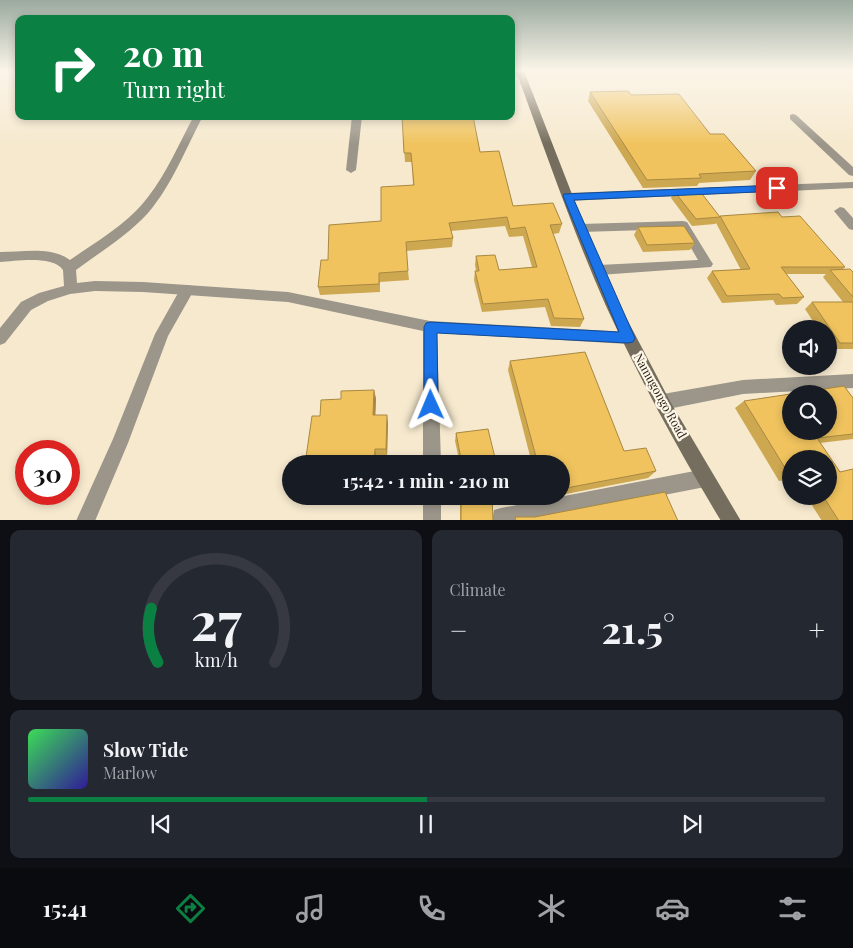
<!DOCTYPE html>
<meta charset="utf-8">
<style>
body{margin:0;font-family:"Playfair Display",serif;background:#242831;color:#f1f3f6;height:100vh;display:flex;flex-direction:column;font-size:19px;white-space:nowrap}
*{box-sizing:border-box;margin:0}
p{font-size:16px;color:#9ea1a6}
.icon{flex:none;width:28px;height:28px;fill:none;stroke:currentColor;stroke-width:2;stroke-linecap:round;stroke-linejoin:round}
.map{position:relative;height:520px;overflow:hidden}
.details{display:flex;flex-direction:column;gap:10px;padding:10px;background:#0d0f14;flex:1}
.details>*{flex:none}
.hud{position:absolute;left:15px;top:15px;width:500px;height:105px;border-radius:10px;box-shadow:0 2px 8px #0003;background:#0b8043;color:#fff;overflow:hidden}
.fabs{position:absolute;left:782px;top:320px;display:grid;gap:10px}
.fabs a{display:grid;place-items:center;width:55px;height:55px;border-radius:50%;background:#171b24;box-shadow:0 2px 8px #0003;font-size:25px}
.speed{position:absolute;left:15px;top:440px;display:flex;gap:10px;font-size:25px;font-weight:700;text-align:center}
.speed>*{display:grid;place-content:center;width:65px;height:65px;border-radius:50%;background:#171b24;box-shadow:0 2px 8px #0003;line-height:1}
.speed .limit{border:8px solid #d22;background:#fff;color:#111}
.pin{position:absolute;display:grid;place-items:center;width:42px;height:42px;color:#fff;margin:-21px;border-radius:10px;box-shadow:0 2px 8px #0006}
.me{position:absolute;width:55px;margin:-28px;rotate:359deg;stroke-linejoin:round;filter:drop-shadow(0 0 4px #0008)}
.turn{display:flex;align-items:center;gap:18px;height:105px;padding:0 25px;font-size:22px}
.turn .icon{width:65px;height:65px;stroke-width:2.5}
.turn b{display:block;font-size:35px;line-height:42px}
.big{font-size:38px;font-weight:700;line-height:1.1}
.details .tile{flex:1;display:flex;flex-direction:column;justify-content:center;gap:8px;min-width:0;padding:0 18px;border-radius:10px;background:#242831}
.details .dial{align-items:center;gap:0}
.dial svg{height:130px;overflow:visible;fill:none;stroke:#363941;stroke-width:7;stroke-linecap:round;text-anchor:middle}
.dial text{fill:#f1f3f6;stroke:none}
.song{display:flex;align-items:center;gap:15px}
.cover{width:60px;height:60px;border-radius:8px;background:linear-gradient(135deg,hsl(130 70% 55%),hsl(250 70% 35%))}
.played{height:5px;border-radius:2px;background:linear-gradient(90deg,#0b8043 50%,#363941 50%)}
.keys{display:flex;justify-content:space-around;direction:ltr}
.heat{display:flex;justify-content:space-between;align-items:center;font-size:28px;direction:ltr}
.details .tiles{flex:1;display:grid;gap:10px;grid-template-columns:1fr 1fr}
.tile:last-child{grid-column:span 2}
.trip{position:absolute;left:282px;top:455px;width:288px;height:50px;border-radius:25px;background:#171b24;box-shadow:0 2px 8px #0003;font-weight:700;line-height:50px;text-align:center}
.tabs{display:flex;height:80px;justify-content:space-around;align-items:center;background:#090b0e;color:#9ea1a6}
.tabs .icon{width:35px;height:35px}
.tabs .selected{color:#0b8043}
.tabs b{font-size:22px;color:#f1f3f6}
.map>svg:first-child{display:block}
.lines{fill:none;stroke-linecap:round;stroke-linejoin:round}
.lane{fill:#9b958a;fill-rule:evenodd}
.street{fill:#9b958a;fill-rule:evenodd}
.secondary{fill:#756d5d;fill-rule:evenodd}
.wall{fill:#cea851;fill-rule:evenodd}
.shaded-wall{fill:#a88842}
.building{fill:#f0c35e;stroke:#a88842;fill-rule:evenodd}
.route{fill:#1a73e8;stroke:#114b97}
.labels{text-anchor:middle;stroke-width:4.5;stroke-linejoin:round;paint-order:stroke}
.street-label{font-size:12px;fill:#231e14;stroke:#fff7e7}
</style>
<div class="map">
<svg width="853" height="521" viewBox="0 0 853 521">
<rect width="100%" height="100%" fill="#f6e9ce"/>
<g class="lines">
<path class="lane" d="M840 207 844 208 853 218V230L849 229 834 211Z
M683 221 687 222 711 261 713 264 711 267 599 275 595 273 593 270 595 267 599 265 698 260 680 229 581 232 575 228 581 224Z
M187 285 192 286 194 290 168 336 128 443 95 521H76L113 439 155 334 182 286Z
M705 469 711 472 714 478 711 484 705 487 531 521H492L494 510 501 508Z"/>
<path class="street" d="M511 71H524L525 73 521 75H511Z
M793 114 796 115 853 167V176L849 175 790 119V115Z
M194 116H203C186 148 172 185 148 213 127 236 100 252 76 270L77 283 95 281 143 282 288 292 430 321 628 332 633 334 635 338 633 342 628 344 437 333 441 464H423V331L288 302 143 292 95 291 70 294 48 301 31 310 5 343 0 345V328L21 302 39 293 64 286 63 270C53 255 16 261 0 262V252C23 252 51 246 70 260 97 241 128 224 148 197 167 173 179 143 194 116Z
M352 116H362L356 170 351 173 346 170Z
M853 182V188L568 201 562 197 568 193Z
M853 374V388L743 394 663 410 657 407 655 402 657 397 663 394 743 380Z
M423 496H441V521H423Z"/>
<path class="secondary" d="M516 71H524L577 207 620 306 671 403 741 521H721C679 451 640 380 606 306 572 229 545 150 516 71Z"/>
</g>
<path class="wall" d="M590 92 631 95 710 134 756 171 750 180 699 183 697 186 643 188 588 101Z
M402 116 480 152 513 206 562 224 559 233 553 234 584 319 580 327 551 326 545 307 482 312 474 280 475 271H476L475 265 476 256 499 270 532 267 523 236 509 237 505 226 451 231 453 238 452 247 406 251 409 280 380 282V292L320 295 318 287 328 260 381 221 413 185 412 162H405Z
M674 191 720 217V216L782 217 845 267 843 269 853 272V349H832L829 345V329H818L805 309 812 302H843L823 277 826 274H786L804 297 797 304 776 305 773 300 722 303 707 278 712 271 741 270 716 223 715 224 692 226 671 198Z
M638 227 695 243 690 250 643 252 634 235Z
M510 361 624 451 656 471 648 478 561 495V464H532L508 370Z
M844 386 853 398V439L820 443 840 472 853 469V521H822L806 496H829V459H791V480L779 481 735 408 744 401ZM791 394H829V431H791Z
M374 390 376 399 375 415 388 423 387 456H376L320 416 341 399Z
M456 433 496 462 495 464H460L455 441Z
M460 496H492L493 521H460Z
M506 496H552L508 505Z"/>
<path class="shaded-wall" d="M374 390 376 399 375 424 373 415Z
M387 415 388 423 387 456 386 449Z
M375 449 376 456V464H374Z"/>
<path class="building" d="M628 91 631 95 679 94 710 134H724L756 171 699 174 701 178 647 180 590 92Z
M402 116H473L480 152 499 151 513 206 553 203 562 224 550 225 584 319 554 318 548 299 483 304 475 271H479L476 256 495 255 499 270 537 267 525 227 510 229 507 217 449 223 453 238 406 242 408 271 379 273V284L318 287 321 260H328L329 225 381 221V187L414 185 411 153H404Z
M699 190 720 217 696 219 674 191Z
M778 212 782 217 800 216 845 267H781L804 297 783 298 779 294 727 296 712 271 750 269 720 216Z
M684 226 695 243 647 245 638 227Z
M850 269 853 272V297L830 270Z
M812 302H853V343H840Z
M585 352 624 451 646 448 656 471 561 489V464H538L510 361Z
M844 386 853 398V434L817 438 840 472 853 469V521H839L823 496H829V459H791V475L790 476 744 401ZM791 394H829V431H791Z
M374 390 373 415H387L386 449H375L374 464H305L312 416H320L321 400 341 399V391Z
M488 429 496 462 492 463V464H462L456 433Z
M665 492 678 521H516L515 517H535Z
M461 496H492L493 521H461Z
M510 496H524L511 499Z"/>
<linearGradient id="sky" x2="0" y2="1"><stop stop-color="#9baa9f"/><stop offset="0.49" stop-color="#fbf5e9"/><stop offset="1" stop-color="#fbf5e9" stop-opacity="0"/></linearGradient>
<rect width="853" height="144" fill="url(#sky)"/>
<path class="route" d="M777 185 780 186V191L574 200 635 338 633 342 628 343 437 333 438 405 436 410 431 412 426 410 424 405V327L426 323 430 322 619 332 563 196 564 194Z"/>
<g class="labels">
<g class="street-label">
<text transform="translate(660 396) rotate(61)" y="4">Namugongo Road</text>
</g>
</g>
</svg>
<div class="fabs">
<a><svg class="icon" aria-label="sound" viewBox="0 0 24 24"><path d="M4 9h4l5-4v14l-5-4H4zM17 9q2 3 0 6"/></svg></a>
<a><svg class="icon" aria-label="search" viewBox="0 0 24 24"><circle cx="10" cy="10" r="6"/><path d="M15 15l6 6"/></svg></a>
<a><svg class="icon" aria-label="layers" viewBox="0 0 24 24"><path d="M12 4l9 5-9 5-9-5zM3 14l9 5 9-5"/></svg></a>
</div>
<div class="speed"><div class="limit">30</div></div>
<div class="pin" style="left:777px;top:188px;background:#d93025"><svg class="icon" aria-label="arrive" viewBox="0 0 24 24"><path d="M6 21V4h12l-3 4 3 4H6"/></svg></div>
<svg class="me" style="left:431px;top:405px" viewBox="-20 -20 40 40"><path d="M0-17L14 15 0 8-14 15z" fill="#1a73e8" stroke="#fff" stroke-width="4"/></svg>
<div class="trip">15:42 · 1 min · 210 m</div>
<div class="hud">
<div class="turn"><svg class="icon" aria-label="right" viewBox="0 0 24 24"><path d="M7 20v-9h11M14 6l5 5-5 5"/></svg><div><b>20 m</b>Turn right</div></div>
</div>
</div>
<section class="details">
<div class="tiles">
<div class="tile dial"><svg viewBox="0 0 100 80">
<path d="M14 69A42 42 0 1 1 86 69"/>
<path d="M14 69A42 42 0 0 1 10 36" stroke="#0b8043"/>
<text x="50" y="56" font-size="32" font-weight="700">27</text>
<text x="50" y="72" font-size="11">km/h</text>
</svg></div>
<div class="tile"><p>Climate</p>
<div class="heat"><a>−</a><b class="big">21.5°</b><a>+</a></div>
</div>
<div class="tile">
<div class="song"><i class="cover"></i><div><b>Slow Tide</b><p>Marlow</p></div></div>
<div class="played"></div>
<div class="keys"><svg class="icon" aria-label="previous" viewBox="0 0 24 24"><path d="M18 5L8 12l10 7zM5 5v14"/></svg><svg class="icon" aria-label="pause" viewBox="0 0 24 24"><path d="M8 5v14M16 5v14"/></svg><svg class="icon" aria-label="next" viewBox="0 0 24 24"><path d="M6 5l10 7-10 7zM19 5v14"/></svg></div>
</div>
</div>
</section>
<nav class="tabs">
<b>15:41</b>
<svg class="icon selected" aria-label="directions" viewBox="0 0 24 24"><path d="M12 3l9 9-9 9-9-9zM9 14v-3h6M13 9l2 2-2 2"/></svg>
<svg class="icon" aria-label="music" viewBox="0 0 24 24"><path d="M9 18V5l10-2v13"/><circle cx="6" cy="18" r="3"/><circle cx="16" cy="16" r="3"/></svg>
<svg class="icon" aria-label="phone" viewBox="0 0 24 24"><path d="M5 4h4l2 5-3 2q2 4 5 5l2-3 5 2v4C11 20 4 13 5 4z"/></svg>
<svg class="icon" aria-label="climate" viewBox="0 0 24 24"><path d="M12 3v18M4 7l16 10M4 17L20 7"/></svg>
<svg class="icon" aria-label="car" viewBox="0 0 24 24"><path d="M5 17H2v-5l4-1 3-4h7l3 4 3 1v5h-3M9 17h6M6 11h13"/><circle cx="7" cy="17" r="2"/><circle cx="17" cy="17" r="2"/></svg>
<svg class="icon" aria-label="filters" viewBox="0 0 24 24"><path d="M4 7h16M4 17h16"/><circle cx="9" cy="7" r="2"/><circle cx="15" cy="17" r="2"/></svg>
</nav>
